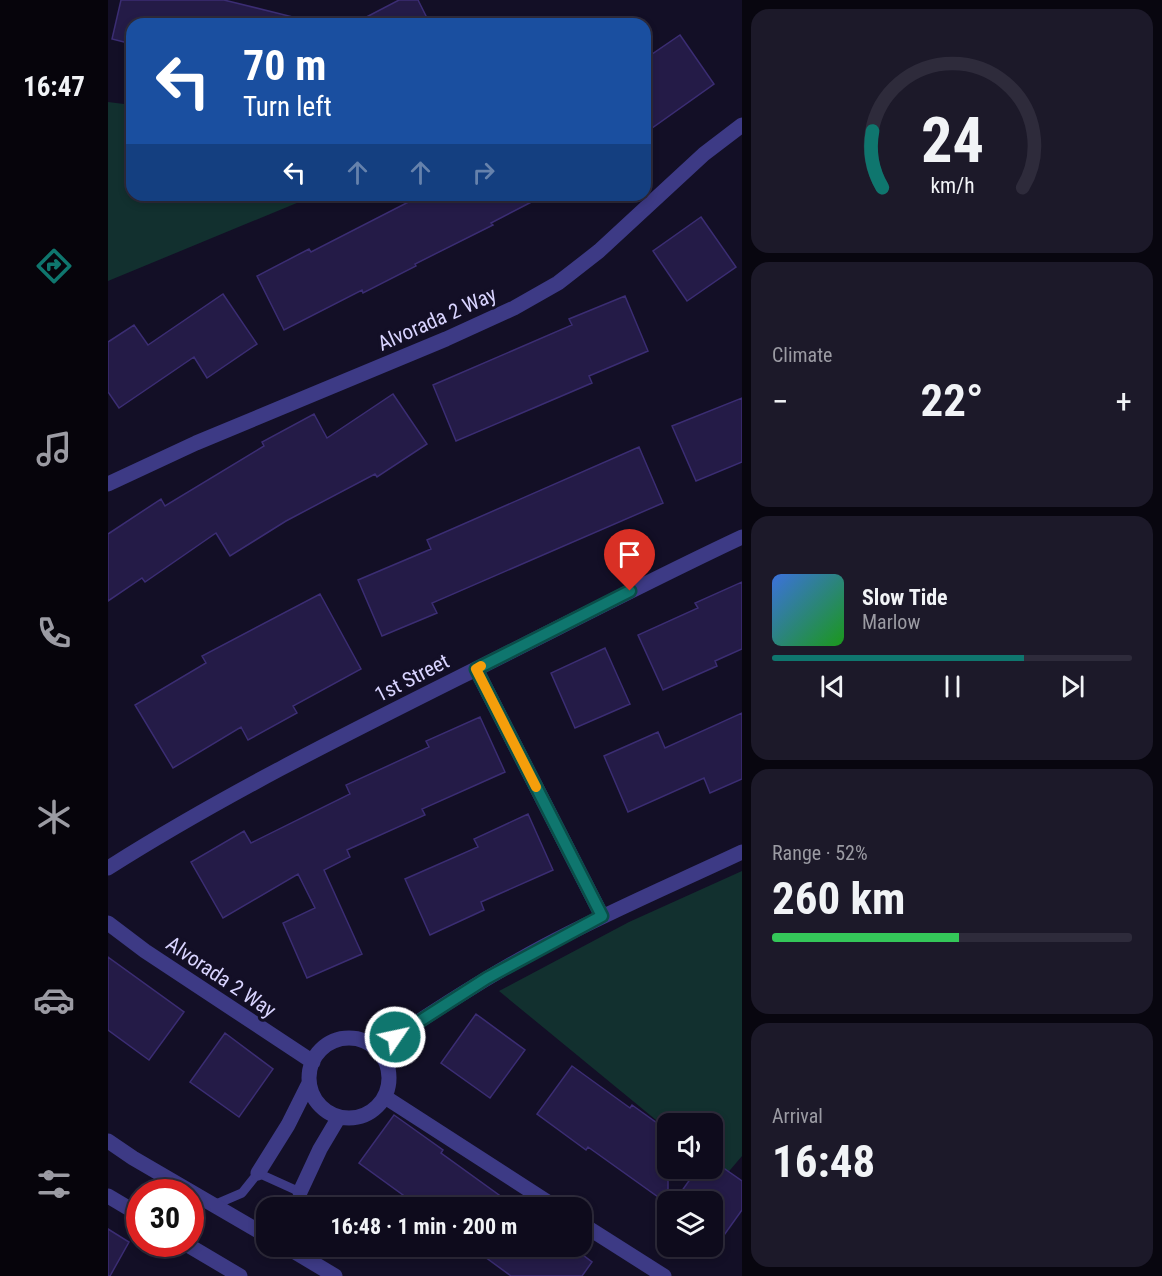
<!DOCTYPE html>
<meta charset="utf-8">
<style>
body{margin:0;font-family:"Roboto Condensed",sans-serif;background:#1c1929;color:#f1f3f6;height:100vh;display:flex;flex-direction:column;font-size:22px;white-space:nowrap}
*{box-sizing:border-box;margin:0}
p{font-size:20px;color:#9b9ba3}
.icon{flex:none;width:33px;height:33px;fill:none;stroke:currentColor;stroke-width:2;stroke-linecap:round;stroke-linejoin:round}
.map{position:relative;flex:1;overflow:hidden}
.panel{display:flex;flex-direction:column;gap:9px;padding:9px;background:#08060f;width:420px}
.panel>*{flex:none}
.guide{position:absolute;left:18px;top:18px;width:525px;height:183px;border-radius:18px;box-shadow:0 3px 9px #0003,0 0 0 2px #2e2b3b;background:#1a4fa0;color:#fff;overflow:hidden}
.buttons{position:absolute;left:549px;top:1113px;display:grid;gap:12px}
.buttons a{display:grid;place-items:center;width:66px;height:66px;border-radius:12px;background:#0e0b1c;box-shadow:0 3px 9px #0003,0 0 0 2px #2e2b3b;font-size:30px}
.speed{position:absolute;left:18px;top:1179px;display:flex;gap:12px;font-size:30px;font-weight:700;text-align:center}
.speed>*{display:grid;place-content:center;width:78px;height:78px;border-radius:50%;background:#0e0b1c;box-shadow:0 3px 9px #0003,0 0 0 2px #2e2b3b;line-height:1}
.speed .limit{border:9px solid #d22;background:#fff;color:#111}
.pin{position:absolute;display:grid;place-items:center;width:51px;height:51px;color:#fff;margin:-62px -26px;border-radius:50% 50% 50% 0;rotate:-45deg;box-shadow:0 0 6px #0007}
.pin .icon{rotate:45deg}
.me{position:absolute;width:66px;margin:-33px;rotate:56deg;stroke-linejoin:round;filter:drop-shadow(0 0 4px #0008)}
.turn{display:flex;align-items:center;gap:21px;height:126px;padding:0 18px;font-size:27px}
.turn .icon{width:78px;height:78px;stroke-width:2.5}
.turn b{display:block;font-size:42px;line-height:51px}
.lanes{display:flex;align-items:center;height:57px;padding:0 18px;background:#0003;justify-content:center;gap:30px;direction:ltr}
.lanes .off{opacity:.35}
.big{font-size:45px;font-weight:700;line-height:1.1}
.panel .card{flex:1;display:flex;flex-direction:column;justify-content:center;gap:9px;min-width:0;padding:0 21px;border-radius:18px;background:#1c1929}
.panel .dial{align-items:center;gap:0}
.dial svg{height:156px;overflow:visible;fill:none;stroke:#2e2b3b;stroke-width:7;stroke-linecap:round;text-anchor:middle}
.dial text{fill:#f1f3f6;stroke:none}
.song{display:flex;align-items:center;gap:18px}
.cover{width:72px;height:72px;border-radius:9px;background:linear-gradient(135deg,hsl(220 70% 55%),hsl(120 70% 35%))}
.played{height:6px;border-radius:3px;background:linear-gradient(90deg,#0f766e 70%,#2e2b3b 70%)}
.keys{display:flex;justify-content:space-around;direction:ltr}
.heat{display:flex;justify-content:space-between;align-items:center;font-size:33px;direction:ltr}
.charge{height:9px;border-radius:4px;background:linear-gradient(90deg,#34c759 52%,#2e2b3b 0)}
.trip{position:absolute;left:148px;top:1197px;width:336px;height:60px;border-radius:18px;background:#0e0b1c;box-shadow:0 3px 9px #0003,0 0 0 2px #2e2b3b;font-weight:700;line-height:60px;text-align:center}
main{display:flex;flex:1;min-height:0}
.dock{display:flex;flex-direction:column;width:108px;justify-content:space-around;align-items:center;background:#06040b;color:#9b9ba3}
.dock .icon{width:42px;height:42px}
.dock .current{color:#0f766e}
.dock b{font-size:27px;color:#f1f3f6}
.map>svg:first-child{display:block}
.green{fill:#12302f}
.building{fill:#241b47;stroke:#3b2d73;stroke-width:1.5}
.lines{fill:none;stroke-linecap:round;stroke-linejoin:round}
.service{stroke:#3d3a85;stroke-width:9}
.minor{stroke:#3d3a85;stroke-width:15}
.tertiary{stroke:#3d3a85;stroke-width:15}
.route-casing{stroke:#0a4d48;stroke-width:15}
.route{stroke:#0f766e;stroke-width:10}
.slow{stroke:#f59e0b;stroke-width:10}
.labels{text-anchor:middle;stroke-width:6;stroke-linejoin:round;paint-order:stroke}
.street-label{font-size:21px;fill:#d9d4ff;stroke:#130f26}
</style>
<main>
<nav class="dock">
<b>16:47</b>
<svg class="icon current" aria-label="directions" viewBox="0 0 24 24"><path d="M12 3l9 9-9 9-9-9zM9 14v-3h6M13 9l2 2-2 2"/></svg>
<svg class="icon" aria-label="music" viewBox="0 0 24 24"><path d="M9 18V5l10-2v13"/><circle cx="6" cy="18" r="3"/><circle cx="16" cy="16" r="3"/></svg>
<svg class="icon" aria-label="phone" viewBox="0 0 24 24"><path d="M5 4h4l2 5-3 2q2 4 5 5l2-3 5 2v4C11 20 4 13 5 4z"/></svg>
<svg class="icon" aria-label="climate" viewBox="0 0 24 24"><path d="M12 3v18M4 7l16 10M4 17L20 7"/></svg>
<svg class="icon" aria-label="car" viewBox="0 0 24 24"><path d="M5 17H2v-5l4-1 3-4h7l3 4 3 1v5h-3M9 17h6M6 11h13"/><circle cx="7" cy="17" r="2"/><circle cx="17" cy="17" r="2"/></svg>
<svg class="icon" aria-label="filters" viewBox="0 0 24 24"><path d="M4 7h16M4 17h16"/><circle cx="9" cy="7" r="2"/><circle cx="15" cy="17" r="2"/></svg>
</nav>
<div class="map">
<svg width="634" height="1276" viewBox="0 0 634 1276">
<rect width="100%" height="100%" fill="#130f26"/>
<path class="green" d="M0 102 24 105V195H208L0 281Z
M634 871V1156L617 1176 605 1166 604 1124H560L559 1129 391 991 521 922Z"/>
<path class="building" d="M13 0H116L185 17 184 24H24V44L4 39Z
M291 0H310L322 24H245Z
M572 35 606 84 537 133V59Z
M314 195H437L383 223 385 225 307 264 308 266 255 293 254 290 176 330 149 276 201 249 203 252Z
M593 217 628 267 579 301 545 251Z
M115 294 149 344 99 378 86 357 11 408 0 392V342L26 325 40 345Z
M517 296 540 351 481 376 484 383 348 441 325 385 464 325 461 319Z
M285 394 319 444 269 477 267 474 178 521 122 556 108 533 37 582 34 578 0 601V534L53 499 57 506 156 446 154 442 206 414 219 438Z
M634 398V462L588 481 564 426Z
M531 447 555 503 324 603 329 613 274 636 250 580 323 549 319 540Z
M634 582V649L607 661 609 666 555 690 530 635 590 608 587 603Z
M212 594 253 669 185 706 189 713 140 740 133 727 65 768 27 705 98 663 94 656Z
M497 648 522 704 467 728 443 673Z
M634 713V779L602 793 596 778 520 812 496 756 550 732 557 748Z
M372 717 397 772 314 809 317 815 239 850 242 857 216 870 254 954 199 978 175 923 207 908 190 874 115 918 83 862 136 831 143 843 242 794 238 785 321 747 318 741Z
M420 814 445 870 373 902 376 910 322 935 297 879 370 847 366 839Z
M0 957 76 1012 41 1060 0 1030Z
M368 1014 417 1050 382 1098 333 1063Z
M117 1033 165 1069 131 1117 82 1082Z
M464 1066 522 1108 524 1105 560 1131V1204L480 1147 478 1150 429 1114Z
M286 1115 335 1150 333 1153 409 1208H313L251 1163Z
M604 1160 634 1181V1210L604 1252V1202H566L590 1168H604Z
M0 1229 21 1242 2 1276H0Z
M362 1246H463L484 1262 474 1276H403Z"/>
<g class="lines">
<path class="service" d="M106 1205 134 1193 150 1173 192 1192 187 1208"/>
<path class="minor" d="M0 484 88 443 338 339 406 308 450 283 491 251 596 154 634 125
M368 669 494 916
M0 868C112 797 232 737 350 678 445 631 538 582 634 537
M0 923 37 951 205 1062
M201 1078a40 40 0 1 1 80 0a40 40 0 1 1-80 0Z
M269 1049C323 1013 378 977 436 946 500 912 568 883 634 852
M277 1097 449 1208
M150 1173 180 1125 201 1083
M192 1192 212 1149 231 1117
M474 1224 556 1276"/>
<path class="tertiary" d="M0 1141 25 1158 159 1236
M0 1196 32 1215
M78 1244 132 1276
M177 1246 227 1276"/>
</g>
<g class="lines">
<g class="route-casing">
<path id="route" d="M287 1037 379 978 494 916 368 669 522 591"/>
</g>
<use href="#route" class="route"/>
<path class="slow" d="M373 666 368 669 428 787"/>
</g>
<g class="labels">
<g class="street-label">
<text transform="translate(329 319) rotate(-24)" y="7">Alvorada 2 Way</text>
<text transform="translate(304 678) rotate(-27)" y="7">1st Street</text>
<text transform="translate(113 977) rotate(34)" y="7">Alvorada 2 Way</text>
</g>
</g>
</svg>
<div class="buttons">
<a><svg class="icon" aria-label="sound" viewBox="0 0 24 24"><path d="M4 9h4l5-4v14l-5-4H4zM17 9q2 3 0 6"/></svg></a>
<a><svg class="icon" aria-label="layers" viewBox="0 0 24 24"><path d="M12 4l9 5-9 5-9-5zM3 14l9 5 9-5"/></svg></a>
</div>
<div class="speed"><div class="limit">30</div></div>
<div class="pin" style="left:522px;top:591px;background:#d93025"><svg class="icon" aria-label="arrive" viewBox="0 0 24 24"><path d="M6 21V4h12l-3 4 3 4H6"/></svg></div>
<svg class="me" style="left:287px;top:1037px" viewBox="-20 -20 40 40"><circle r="17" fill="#0f766e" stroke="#fff" stroke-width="3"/><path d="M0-11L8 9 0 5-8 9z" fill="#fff"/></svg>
<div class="trip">16:48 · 1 min · 200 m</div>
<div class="guide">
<div class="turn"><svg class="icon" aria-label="left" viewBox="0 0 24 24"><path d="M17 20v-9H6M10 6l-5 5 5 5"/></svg><div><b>70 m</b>Turn left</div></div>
<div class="lanes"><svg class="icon" aria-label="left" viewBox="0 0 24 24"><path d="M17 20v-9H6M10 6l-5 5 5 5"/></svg><svg class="icon off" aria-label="ahead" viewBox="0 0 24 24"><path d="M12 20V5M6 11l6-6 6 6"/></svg><svg class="icon off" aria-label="ahead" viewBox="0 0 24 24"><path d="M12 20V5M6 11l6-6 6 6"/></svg><svg class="icon off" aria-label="right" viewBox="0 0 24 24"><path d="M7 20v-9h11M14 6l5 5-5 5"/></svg></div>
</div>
</div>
<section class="panel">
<div class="card dial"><svg viewBox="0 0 100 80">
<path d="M14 69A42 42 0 1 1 86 69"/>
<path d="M14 69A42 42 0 0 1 9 40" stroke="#0f766e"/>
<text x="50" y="56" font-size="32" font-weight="700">24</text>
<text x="50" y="72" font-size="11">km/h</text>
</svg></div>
<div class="card"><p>Climate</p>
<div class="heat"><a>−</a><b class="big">22°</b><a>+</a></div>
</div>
<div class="card">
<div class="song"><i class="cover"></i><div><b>Slow Tide</b><p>Marlow</p></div></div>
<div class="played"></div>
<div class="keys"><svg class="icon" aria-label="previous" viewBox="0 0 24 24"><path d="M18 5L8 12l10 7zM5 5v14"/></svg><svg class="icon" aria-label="pause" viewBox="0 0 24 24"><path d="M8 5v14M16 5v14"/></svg><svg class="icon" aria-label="next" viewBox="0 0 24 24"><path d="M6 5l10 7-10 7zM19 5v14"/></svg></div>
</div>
<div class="card"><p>Range · 52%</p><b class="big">260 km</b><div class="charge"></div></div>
<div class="card"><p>Arrival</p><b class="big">16:48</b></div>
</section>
</main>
